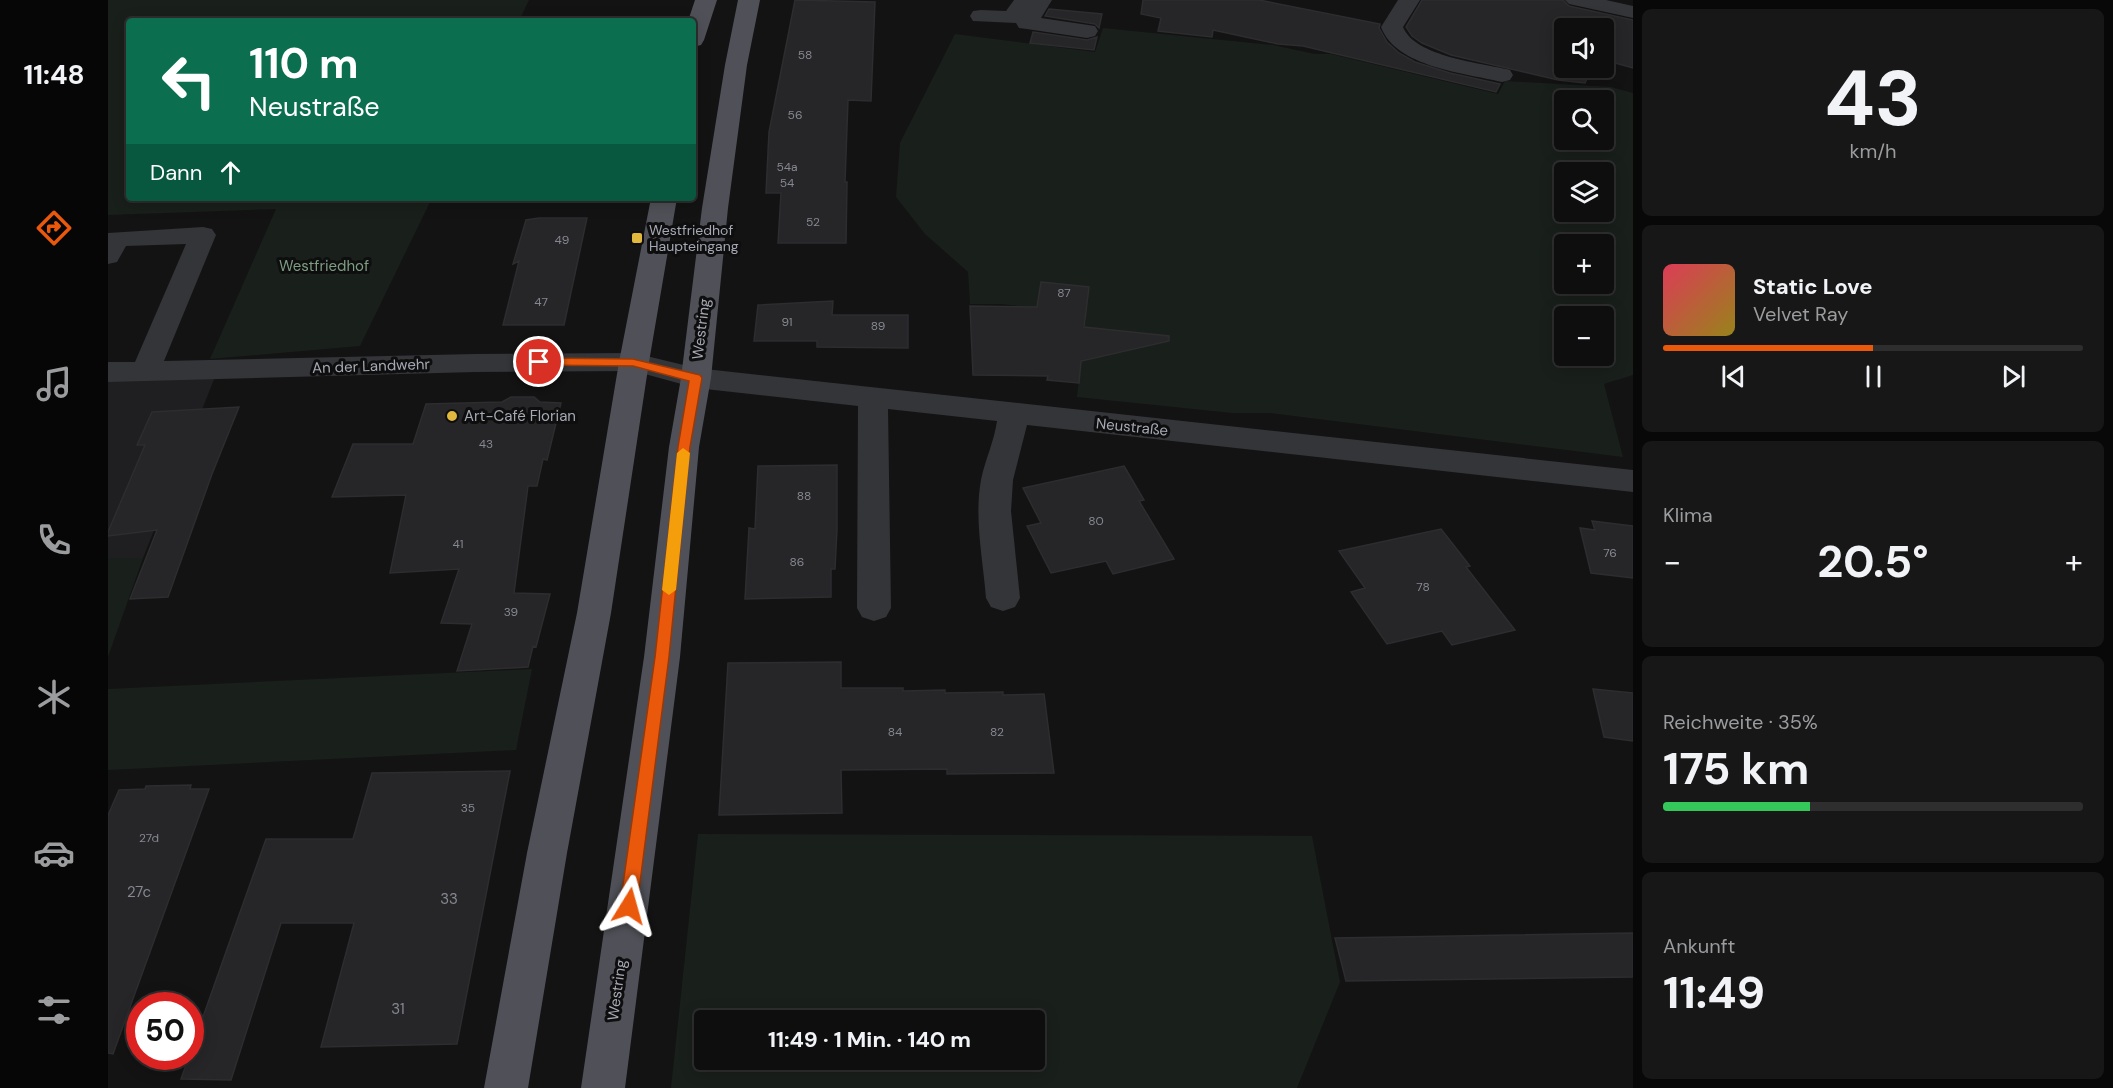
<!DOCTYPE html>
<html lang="de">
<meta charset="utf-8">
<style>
body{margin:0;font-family:"DM Sans",sans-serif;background:#171718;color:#f1f3f6;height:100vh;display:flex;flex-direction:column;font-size:22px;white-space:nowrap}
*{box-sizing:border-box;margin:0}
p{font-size:20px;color:#9b9c9e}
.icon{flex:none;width:33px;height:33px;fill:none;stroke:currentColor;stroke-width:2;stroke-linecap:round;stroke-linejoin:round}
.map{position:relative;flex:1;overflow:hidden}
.drawer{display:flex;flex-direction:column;gap:9px;padding:9px;background:#080808;width:480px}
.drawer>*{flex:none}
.guide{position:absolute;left:18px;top:18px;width:570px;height:183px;border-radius:6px;box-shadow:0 3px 15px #0003,0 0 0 2px #2e2e2f;background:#0b6e4f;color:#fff;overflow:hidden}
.fabs{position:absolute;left:1446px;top:18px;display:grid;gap:12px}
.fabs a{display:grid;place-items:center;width:60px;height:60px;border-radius:6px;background:#0e0e0f;box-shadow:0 3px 15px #0003,0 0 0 2px #2e2e2f;font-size:30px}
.speed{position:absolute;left:18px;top:992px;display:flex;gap:12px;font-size:30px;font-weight:700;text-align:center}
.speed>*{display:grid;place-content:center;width:78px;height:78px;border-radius:50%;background:#0e0e0f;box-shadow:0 3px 15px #0003,0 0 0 2px #2e2e2f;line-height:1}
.speed .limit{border:9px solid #d22;background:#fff;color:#111}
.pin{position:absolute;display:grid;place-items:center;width:51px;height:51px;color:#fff;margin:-26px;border:3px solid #fff;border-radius:50%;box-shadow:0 2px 6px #0007}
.me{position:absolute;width:66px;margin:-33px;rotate:8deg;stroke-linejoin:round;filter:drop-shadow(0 0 4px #0008)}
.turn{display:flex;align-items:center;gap:21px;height:126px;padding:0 24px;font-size:27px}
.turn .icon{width:78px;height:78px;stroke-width:2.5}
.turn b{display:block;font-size:42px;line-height:51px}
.then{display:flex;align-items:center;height:57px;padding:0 24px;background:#0003;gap:12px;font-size:22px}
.big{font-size:45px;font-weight:700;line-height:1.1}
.drawer .card{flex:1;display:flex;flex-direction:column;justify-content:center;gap:9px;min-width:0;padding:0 21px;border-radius:9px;background:#171718}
.drawer .dial{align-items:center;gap:0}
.dial b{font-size:78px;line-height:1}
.song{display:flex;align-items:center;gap:18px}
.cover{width:72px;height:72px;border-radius:9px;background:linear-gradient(135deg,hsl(350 70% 55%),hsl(50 70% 35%))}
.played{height:6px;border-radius:3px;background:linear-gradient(90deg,#ea580c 50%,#2e2e2f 50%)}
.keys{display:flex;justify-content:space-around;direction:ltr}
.heat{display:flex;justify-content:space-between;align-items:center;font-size:33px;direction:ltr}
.charge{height:9px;border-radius:4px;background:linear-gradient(90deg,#34c759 35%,#2e2e2f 0)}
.trip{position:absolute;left:586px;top:1010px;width:351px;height:60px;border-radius:6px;background:#0e0e0f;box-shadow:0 3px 15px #0003,0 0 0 2px #2e2e2f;font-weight:700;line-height:60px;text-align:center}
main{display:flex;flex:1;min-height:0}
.tabs{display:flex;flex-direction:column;width:108px;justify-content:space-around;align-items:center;background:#060606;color:#9b9c9e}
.tabs .icon{width:42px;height:42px}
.tabs .current{color:#ea580c}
.tabs b{font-size:27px;color:#f1f3f6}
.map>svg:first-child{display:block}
.built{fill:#1f1f21}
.green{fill:#191f1b;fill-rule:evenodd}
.building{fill:#262628;stroke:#2d2d30;stroke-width:1.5}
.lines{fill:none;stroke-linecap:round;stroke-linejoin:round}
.minor{fill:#343539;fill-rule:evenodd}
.major{fill:#505158;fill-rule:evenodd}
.route{fill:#ea580c;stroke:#983908;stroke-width:1.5}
.slow{fill:#f59e0b}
.poi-dot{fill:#e2b73d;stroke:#0e0e0f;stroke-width:2}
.labels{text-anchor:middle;stroke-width:6;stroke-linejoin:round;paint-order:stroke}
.number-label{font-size:12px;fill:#858890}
.far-poi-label{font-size:14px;fill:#a6a9b4;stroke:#0e0e0f;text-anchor:start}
.park-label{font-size:15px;fill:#7e9d82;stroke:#0e0e0f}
.street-label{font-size:15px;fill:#a6a9b4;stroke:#0e0e0f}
.poi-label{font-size:15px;fill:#a6a9b4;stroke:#0e0e0f;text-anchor:start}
.near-number-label{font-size:15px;fill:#858890}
</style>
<main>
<nav class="tabs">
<b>11:48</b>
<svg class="icon current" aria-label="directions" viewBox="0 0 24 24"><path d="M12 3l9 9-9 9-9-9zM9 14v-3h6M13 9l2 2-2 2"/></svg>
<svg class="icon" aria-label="music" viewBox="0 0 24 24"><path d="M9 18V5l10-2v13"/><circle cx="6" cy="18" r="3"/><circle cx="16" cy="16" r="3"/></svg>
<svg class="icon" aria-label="phone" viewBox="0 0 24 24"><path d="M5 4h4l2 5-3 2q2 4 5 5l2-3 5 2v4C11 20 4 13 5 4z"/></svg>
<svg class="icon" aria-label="climate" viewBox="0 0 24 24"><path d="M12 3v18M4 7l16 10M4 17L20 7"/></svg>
<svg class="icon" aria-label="car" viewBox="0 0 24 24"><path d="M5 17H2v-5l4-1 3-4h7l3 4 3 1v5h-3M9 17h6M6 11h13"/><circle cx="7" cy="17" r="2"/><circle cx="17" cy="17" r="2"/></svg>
<svg class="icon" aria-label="filters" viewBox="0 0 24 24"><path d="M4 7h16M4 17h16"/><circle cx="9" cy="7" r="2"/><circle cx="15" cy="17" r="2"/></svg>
</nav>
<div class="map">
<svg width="1525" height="1088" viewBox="0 0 1525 1088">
<rect width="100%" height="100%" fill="#131314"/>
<path class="built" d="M107 377 35 558H0V378Z"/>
<path class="green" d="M0 0H421L411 21H21V198H324L252 346 102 359 168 209 0 215Z
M995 28 1165 45 1207 54H1223L1390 94 1397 81 1503 87 1525 93V375L1496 384 1515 457 1162 413H1124L969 397 978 314 893 304H862L860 272 817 234 788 197 792 143 847 34 987 52ZM1456 100H1496V140H1456ZM1456 172H1496V212H1456ZM1456 244H1496V284H1456ZM1456 316H1496V356H1456Z
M0 558H35L0 657Z
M424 669 408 750 0 770V689Z
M590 834 1204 836 1232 982 1189 1088H563ZM597 1020H927V1059H597Z"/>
<path class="building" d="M687 0 767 2 763 101 740 100 737 182H739L738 243H670L673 193H658L661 132Z
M1035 0H1151L1272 24 1271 28 1279 42 1291 53 1307 62 1342 73 1392 84 1388 92 1195 46 1170 44 1105 30 1104 37 1050 31 1053 18 1033 14Z
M1314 0H1455L1461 6 1525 20V68L1496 60V28H1456V68H1484L1477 83 1450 80 1343 55 1314 43 1304 36 1298 27Z
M941 9 994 14 991 28 987 24 937 16Z
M925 32 979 40 989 37 986 50 922 43Z
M431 218H479L456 325H395L411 261 405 264 418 220Z
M933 282 981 287 976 327 1061 336V341L973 361 971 383 939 380 940 376 865 375 862 306 929 307Z
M725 301 724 315H800V348L709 347V341H646L650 305Z
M403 397H426L432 402 453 403 439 460 435 459 429 486H420L406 593 442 594 428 647 425 646 420 667 349 671 364 624 333 623 351 569 282 573 298 495 224 497 245 444H305L318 404 394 402Z
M131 407 104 474 60 597 22 599 49 530 0 536V532L37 445H29L44 412Z
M729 465V529L727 569H723V597L637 599 641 528 647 529 650 466Z
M1016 466 1036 500 1031 501 1066 559 1005 574 998 561 943 573 919 526 933 523 915 488Z
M1484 521 1525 526V578L1483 573 1472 528 1487 530Z
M1333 529 1362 566 1358 567 1407 630 1344 645 1334 631 1279 644 1243 592 1257 588 1231 551Z
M733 662V688H795V691L837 690V693L895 692V695L936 694 946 773 839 774V769L733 770 734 813 611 815 620 663Z
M1485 689 1525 693V741L1496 737Z
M402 771 349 1044 213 1047 246 923H173L123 1080 73 1079 158 839H245L264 773Z
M83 785 82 789H101L5 1054 0 1053V815L11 790 37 789 38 786Z
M1525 933V977L1238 981 1227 938Z"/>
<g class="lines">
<path class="minor" d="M906 0H944L933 18 987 26 990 31 987 36 979 38 919 29 911 28 908 23 865 21 862 16 865 11 873 10 898 11Z
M1290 0H1312L1295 27C1307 57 1374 63 1402 70L1405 75 1402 80 1394 82C1356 73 1288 67 1273 27Z
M1457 0H1498L1525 6V18L1461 4Z
M95 227 104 229 108 235 56 361 367 354 526 353 588 368 1525 470V492L919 425 905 480 903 511 912 598 907 607 895 611 883 607 878 598C875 560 866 518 873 480 877 460 886 442 889 421L780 409 783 608 778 617 766 621 754 617 749 608 750 406 588 388 526 371 367 372 0 382V362H27L78 244 18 246 9 262 0 264V233Z"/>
<path class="major" d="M587 0H609L596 40 593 45 585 47V21H580Z
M630 0H652L639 65 620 208 603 378 591 447 572 657 517 1088H473L536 657 561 447 573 378 594 208 617 65Z
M543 198H569L541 362 503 613 459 853 420 1088H376L419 853 469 613 511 362Z"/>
</g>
<path class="route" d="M431 358 525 359 592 375 594 378 582 447 561 657 529 906 527 911 521 913 515 911 512 906 547 657 570 447 581 381 525 366 427 365V360Z"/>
<path class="slow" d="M575 448 582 453 568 590 561 595 554 590 569 453Z"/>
<g class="poi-dot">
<rect x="523" y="232" width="12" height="12" rx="3"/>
<circle cx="344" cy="416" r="6"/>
</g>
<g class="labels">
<g class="number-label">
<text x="697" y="59">58</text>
<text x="687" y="119">56</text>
<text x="679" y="171">54a</text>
<text x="679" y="187">54</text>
<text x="705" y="226">52</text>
<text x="454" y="244">49</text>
<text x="956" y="297">87</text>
<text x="433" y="306">47</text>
<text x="679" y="326">91</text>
<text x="770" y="330">89</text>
<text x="378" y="448">43</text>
<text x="696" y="500">88</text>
<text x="988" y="525">80</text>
<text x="350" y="548">41</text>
<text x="1502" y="557">76</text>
<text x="689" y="566">86</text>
<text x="1315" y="591">78</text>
<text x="403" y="616">39</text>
<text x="787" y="736">84</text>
<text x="889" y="736">82</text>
<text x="360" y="812">35</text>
<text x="41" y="842">27d</text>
</g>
<g class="far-poi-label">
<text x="541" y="235">Westfriedhof<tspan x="541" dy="16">Haupteingang</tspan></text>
</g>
<g class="park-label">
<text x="216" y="271">Westfriedhof</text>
</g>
<g class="street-label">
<text transform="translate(593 329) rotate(-83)" y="5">Westring</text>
<text transform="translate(263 366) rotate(-2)" y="5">An der Landwehr</text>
<text transform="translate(1024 427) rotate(6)" y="5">Neustraße</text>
<text transform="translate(509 990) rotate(-82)" y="5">Westring</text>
</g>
<g class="poi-label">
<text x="356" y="421">Art-Café Florian</text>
</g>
<g class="near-number-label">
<text x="31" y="897">27c</text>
<text x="341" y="904">33</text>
<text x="290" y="1014">31</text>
</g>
</g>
</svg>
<div class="fabs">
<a><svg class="icon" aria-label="sound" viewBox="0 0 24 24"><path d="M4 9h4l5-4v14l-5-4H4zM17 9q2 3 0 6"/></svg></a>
<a><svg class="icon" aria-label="search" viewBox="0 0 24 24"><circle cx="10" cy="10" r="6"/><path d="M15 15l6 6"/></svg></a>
<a><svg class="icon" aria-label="layers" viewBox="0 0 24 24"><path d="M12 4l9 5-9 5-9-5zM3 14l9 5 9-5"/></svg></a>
<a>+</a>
<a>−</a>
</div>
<div class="speed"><div class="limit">50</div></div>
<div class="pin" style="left:431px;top:362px;background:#d93025"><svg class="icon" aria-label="arrive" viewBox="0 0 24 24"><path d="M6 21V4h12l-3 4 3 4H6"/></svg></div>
<svg class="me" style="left:521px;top:906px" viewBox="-20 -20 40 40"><path d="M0-17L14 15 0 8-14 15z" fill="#ea580c" stroke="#fff" stroke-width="4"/></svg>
<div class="trip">11:49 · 1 Min. · 140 m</div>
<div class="guide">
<div class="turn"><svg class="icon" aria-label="left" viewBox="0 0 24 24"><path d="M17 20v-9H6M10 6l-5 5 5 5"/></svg><div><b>110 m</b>Neustraße</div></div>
<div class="then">Dann<svg class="icon" aria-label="ahead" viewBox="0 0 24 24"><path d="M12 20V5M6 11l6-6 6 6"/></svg></div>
</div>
</div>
<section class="drawer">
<div class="card dial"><b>43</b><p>km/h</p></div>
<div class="card">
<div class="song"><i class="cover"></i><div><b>Static Love</b><p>Velvet Ray</p></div></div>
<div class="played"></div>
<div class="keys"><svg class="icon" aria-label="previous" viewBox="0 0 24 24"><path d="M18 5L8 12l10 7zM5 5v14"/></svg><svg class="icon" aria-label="pause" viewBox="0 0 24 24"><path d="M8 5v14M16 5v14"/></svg><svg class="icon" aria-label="next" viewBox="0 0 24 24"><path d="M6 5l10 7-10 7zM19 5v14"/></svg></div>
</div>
<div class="card"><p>Klima</p>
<div class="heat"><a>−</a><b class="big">20.5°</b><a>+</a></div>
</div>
<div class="card"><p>Reichweite · 35%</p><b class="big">175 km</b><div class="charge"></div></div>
<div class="card"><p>Ankunft</p><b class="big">11:49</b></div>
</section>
</main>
